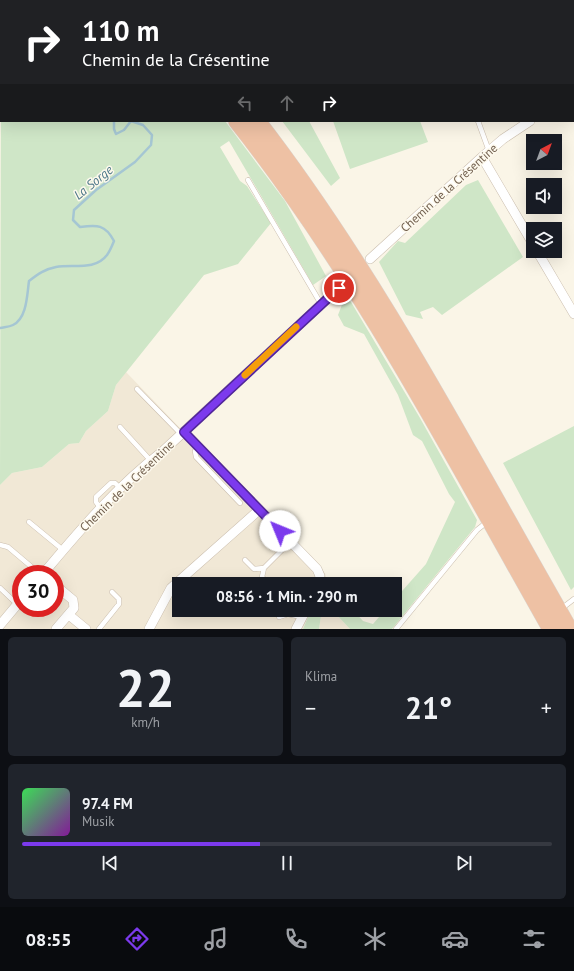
<!DOCTYPE html>
<html lang="de">
<meta charset="utf-8">
<style>
body{margin:0;font-family:"PT Sans",sans-serif;background:#20242c;color:#f1f3f6;height:100vh;display:flex;flex-direction:column;font-size:15px;white-space:nowrap}
*{box-sizing:border-box;margin:0}
p{font-size:13px;color:#9ea1a6}
.icon{flex:none;width:22px;height:22px;fill:none;stroke:currentColor;stroke-width:2;stroke-linecap:round;stroke-linejoin:round}
.map{position:relative;height:629px;overflow:hidden}
.side{display:flex;flex-direction:column;gap:8px;padding:8px;background:#0d0f14;flex:1}
.side>*{flex:none}
.guide{position:absolute;left:0px;top:0px;width:574px;height:122px;box-shadow:0 4px 16px #0002;background:#202124;color:#fff;overflow:hidden}
.needle{width:26px;rotate:41deg}
.buttons{position:absolute;left:526px;top:134px;display:grid;gap:8px}
.buttons a{display:grid;place-items:center;width:36px;height:36px;border-radius:0px;background:#171b24;box-shadow:0 4px 16px #0002;font-size:20px}
.speed{position:absolute;left:12px;top:565px;display:flex;gap:8px;font-size:20px;font-weight:700;text-align:center}
.speed>*{display:grid;place-content:center;width:52px;height:52px;border-radius:50%;background:#171b24;box-shadow:0 4px 16px #0002;line-height:1}
.speed .limit{border:6px solid #d22;background:#fff;color:#111}
.pin{position:absolute;display:grid;place-items:center;width:34px;height:34px;color:#fff;margin:-17px;border:2px solid #fff;border-radius:50%;box-shadow:0 1px 4px #0007}
.me{position:absolute;width:44px;margin:-22px;rotate:315deg;stroke-linejoin:round;filter:drop-shadow(0 0 3px #0008)}
.turn{display:flex;align-items:center;gap:14px;height:84px;padding:0 16px;font-size:18px}
.turn .icon{width:52px;height:52px;stroke-width:2.5}
.turn b{display:block;font-size:28px;line-height:34px}
.lanes{display:flex;align-items:center;height:38px;padding:0 16px;background:#0003;justify-content:center;gap:20px;direction:ltr}
.lanes .off{opacity:.35}
.big{font-size:30px;font-weight:600;line-height:1.1}
.side .tile{flex:1;display:flex;flex-direction:column;justify-content:center;gap:6px;min-width:0;padding:0 14px;border-radius:6px;background:#20242c}
.side .dial{align-items:center;gap:0}
.dial b{font-size:52px;line-height:1}
.song{display:flex;align-items:center;gap:12px}
.cover{width:48px;height:48px;border-radius:6px;background:linear-gradient(135deg,hsl(130 70% 55%),hsl(290 70% 35%))}
.played{height:4px;border-radius:2px;background:linear-gradient(90deg,#7c3aed 45%,#363941 45%)}
.keys{display:flex;justify-content:space-around;direction:ltr}
.heat{display:flex;justify-content:space-between;align-items:center;font-size:22px;direction:ltr}
.side .tiles{flex:1;display:grid;gap:8px;grid-template-columns:1fr 1fr}
.tile:last-child{grid-column:span 2}
.trip{position:absolute;left:172px;top:577px;width:230px;height:40px;border-radius:0px;background:#171b24;box-shadow:0 4px 16px #0002;font-weight:600;line-height:40px;text-align:center}
.tabs{display:flex;height:64px;justify-content:space-around;align-items:center;background:#090b0e;color:#9ea1a6}
.tabs .icon{width:28px;height:28px}
.tabs .active{color:#7c3aed}
.tabs b{font-size:18px;color:#f1f3f6}
.map>svg:first-child{display:block}
.residential{fill:#f1e8d6;fill-rule:evenodd}
.green{fill:#cfe6c7}
.lines{fill:none;stroke-linecap:round;stroke-linejoin:round}
.stream{stroke:#a5c6d3;stroke-width:2.5}
.service-casing{stroke:#cbbeae;stroke-width:5.5}
.minor-casing{stroke:#cbbeae;stroke-width:10}
.motorway-casing{stroke:#dad5d1;stroke-width:18}
.service{stroke:#fff;stroke-width:4.5}
.minor{stroke:#fff;stroke-width:9}
.motorway{stroke:#eec1a4;stroke-width:17}
.route-casing{stroke:#51269a;stroke-width:10}
.route{stroke:#7c3aed;stroke-width:7}
.slow{stroke:#f59e0b;stroke-width:7}
.labels{text-anchor:middle;stroke-width:3;stroke-linejoin:round;paint-order:stroke}
.street-label{font-size:12px;fill:#715f4e;stroke:#fdf9ed}
.water-label{font-size:13px;font-style:italic;fill:#4d7889;stroke:#fdf9ed}
</style>
<div class="map">
<svg width="574" height="629" viewBox="0 0 574 629">
<rect width="100%" height="100%" fill="#faf5e7"/>
<path class="residential" d="M126 372 181 429 249 494 325 573 328 584H179V610H311L303 629H0V485L12 473 42 467 69 444 79 443 86 431 108 411 116 385ZM21 574H55V608H21Z
M334 612 350 629H319L321 616Z"/>
<path class="green" d="M36 0H350L35 1Z
M1 56V121H225L285 201 326 276 313 285 229 141 220 147 240 181 247 186 271 223 238 264 204 275 116 385 108 411 86 431 79 443 69 444 42 467 12 473 0 485Z
M282 121H309L340 178 331 186Z
M333 121H420L428 142 350 169Z
M478 180 523 257 442 315 433 307 420 312 423 319 406 315 379 262 398 241 405 243 466 185Z
M345 297 351 302 420 418 477 520 475 527 392 629H350L334 612 321 616 319 629H303L311 610H353L363 621 373 624 385 610H395V599L426 564 455 502 449 494 422 441 413 435 398 395 364 334 344 326 338 315Z
M574 426V587L571 590 503 463Z"/>
<g class="lines">
<path class="stream" d="M0 328C4 327 9 327 13 325 27 318 27 295 29 281 38 274 45 269 56 267 73 264 95 271 107 255 110 251 112 246 114 241 105 224 97 225 80 227L73 220 74 210 96 190 135 162 151 145 152 135 143 125 131 121 124 130 116 134 114 129V121"/>
<g class="service-casing">
<path id="service" d="M478 121 489 151
M248 180 321 304
M137 389 181 434
M120 427 151 461
M198 447 195 451 196 457 240 503
M101 509 96 502V497L111 483H115L121 489
M29 522 63 550
M0 545 8 547 40 574
M245 560 254 569 264 568 290 542
M264 568 262 577 268 583
M0 588 17 604
M561 609 574 599
M279 617 288 614 302 617
M99 629 119 604V599L112 592
M396 629 477 530 487 522"/>
</g>
<g class="minor-casing">
<path id="minor" d="M573 93 574 92
M482 157 533 244
M537 251 574 314
M370 259 482 157 503 139 530 121
M184 432 317 569 320 576 318 584
M43 574C79 531 118 485 163 451L339 288
M55 585 73 600 74 608 56 629
M69 615 86 629
M0 625 21 600
M149 629 171 588 259 510
M296 629 306 610"/>
</g>
<g class="motorway-casing">
<path id="motorway" d="M128 0 129 1
M152 0 153 1
M237 121C361 278 453 456 551 629
M257 121C379 279 470 457 569 629"/>
</g>
<use href="#service" class="service"/>
<use href="#minor" class="minor"/>
<use href="#motorway" class="motorway"/>
</g>
<g class="lines">
<g class="route-casing">
<path id="route" d="M280 531 184 432 339 288"/>
</g>
<use href="#route" class="route"/>
<path class="slow" d="M245 375 296 327"/>
</g>
<g class="labels">
<g class="street-label">
<text transform="translate(449 188) rotate(-42)" y="4">Chemin de la Crésentine</text>
<text transform="translate(127 486) rotate(-44)" y="4">Chemin de la Crésentine</text>
</g>
<g class="water-label">
<text transform="translate(93 182) rotate(-39)" y="5">La Sorge</text>
</g>
</g>
</svg>
<div class="buttons">
<a><svg class="needle" viewBox="-14 -14 28 28"><path d="M0-13l5 13h-10z" fill="#e53935"/><path d="M0 13l5-13h-10z" fill="#9ea1a6"/></svg></a>
<a><svg class="icon" aria-label="sound" viewBox="0 0 24 24"><path d="M4 9h4l5-4v14l-5-4H4zM17 9q2 3 0 6"/></svg></a>
<a><svg class="icon" aria-label="layers" viewBox="0 0 24 24"><path d="M12 4l9 5-9 5-9-5zM3 14l9 5 9-5"/></svg></a>
</div>
<div class="speed"><div class="limit">30</div></div>
<div class="pin" style="left:339px;top:288px;background:#d93025"><svg class="icon" aria-label="arrive" viewBox="0 0 24 24"><path d="M6 21V4h12l-3 4 3 4H6"/></svg></div>
<svg class="me" style="left:280px;top:531px" viewBox="-20 -20 40 40"><circle r="19" fill="#fff"/><path d="M0-13L10 11 0 6-10 11z" fill="#7c3aed"/></svg>
<div class="trip">08:56 · 1 Min. · 290 m</div>
<div class="guide">
<div class="turn"><svg class="icon" aria-label="right" viewBox="0 0 24 24"><path d="M7 20v-9h11M14 6l5 5-5 5"/></svg><div><b>110 m</b>Chemin de la Crésentine</div></div>
<div class="lanes"><svg class="icon off" aria-label="left" viewBox="0 0 24 24"><path d="M17 20v-9H6M10 6l-5 5 5 5"/></svg><svg class="icon off" aria-label="ahead" viewBox="0 0 24 24"><path d="M12 20V5M6 11l6-6 6 6"/></svg><svg class="icon" aria-label="right" viewBox="0 0 24 24"><path d="M7 20v-9h11M14 6l5 5-5 5"/></svg></div>
</div>
</div>
<section class="side">
<div class="tiles">
<div class="tile dial"><b>22</b><p>km/h</p></div>
<div class="tile"><p>Klima</p>
<div class="heat"><a>−</a><b class="big">21°</b><a>+</a></div>
</div>
<div class="tile">
<div class="song"><i class="cover"></i><div><b>97.4 FM</b><p>Musik</p></div></div>
<div class="played"></div>
<div class="keys"><svg class="icon" aria-label="previous" viewBox="0 0 24 24"><path d="M18 5L8 12l10 7zM5 5v14"/></svg><svg class="icon" aria-label="pause" viewBox="0 0 24 24"><path d="M8 5v14M16 5v14"/></svg><svg class="icon" aria-label="next" viewBox="0 0 24 24"><path d="M6 5l10 7-10 7zM19 5v14"/></svg></div>
</div>
</div>
</section>
<nav class="tabs">
<b>08:55</b>
<svg class="icon active" aria-label="directions" viewBox="0 0 24 24"><path d="M12 3l9 9-9 9-9-9zM9 14v-3h6M13 9l2 2-2 2"/></svg>
<svg class="icon" aria-label="music" viewBox="0 0 24 24"><path d="M9 18V5l10-2v13"/><circle cx="6" cy="18" r="3"/><circle cx="16" cy="16" r="3"/></svg>
<svg class="icon" aria-label="phone" viewBox="0 0 24 24"><path d="M5 4h4l2 5-3 2q2 4 5 5l2-3 5 2v4C11 20 4 13 5 4z"/></svg>
<svg class="icon" aria-label="climate" viewBox="0 0 24 24"><path d="M12 3v18M4 7l16 10M4 17L20 7"/></svg>
<svg class="icon" aria-label="car" viewBox="0 0 24 24"><path d="M5 17H2v-5l4-1 3-4h7l3 4 3 1v5h-3M9 17h6M6 11h13"/><circle cx="7" cy="17" r="2"/><circle cx="17" cy="17" r="2"/></svg>
<svg class="icon" aria-label="filters" viewBox="0 0 24 24"><path d="M4 7h16M4 17h16"/><circle cx="9" cy="7" r="2"/><circle cx="15" cy="17" r="2"/></svg>
</nav>
